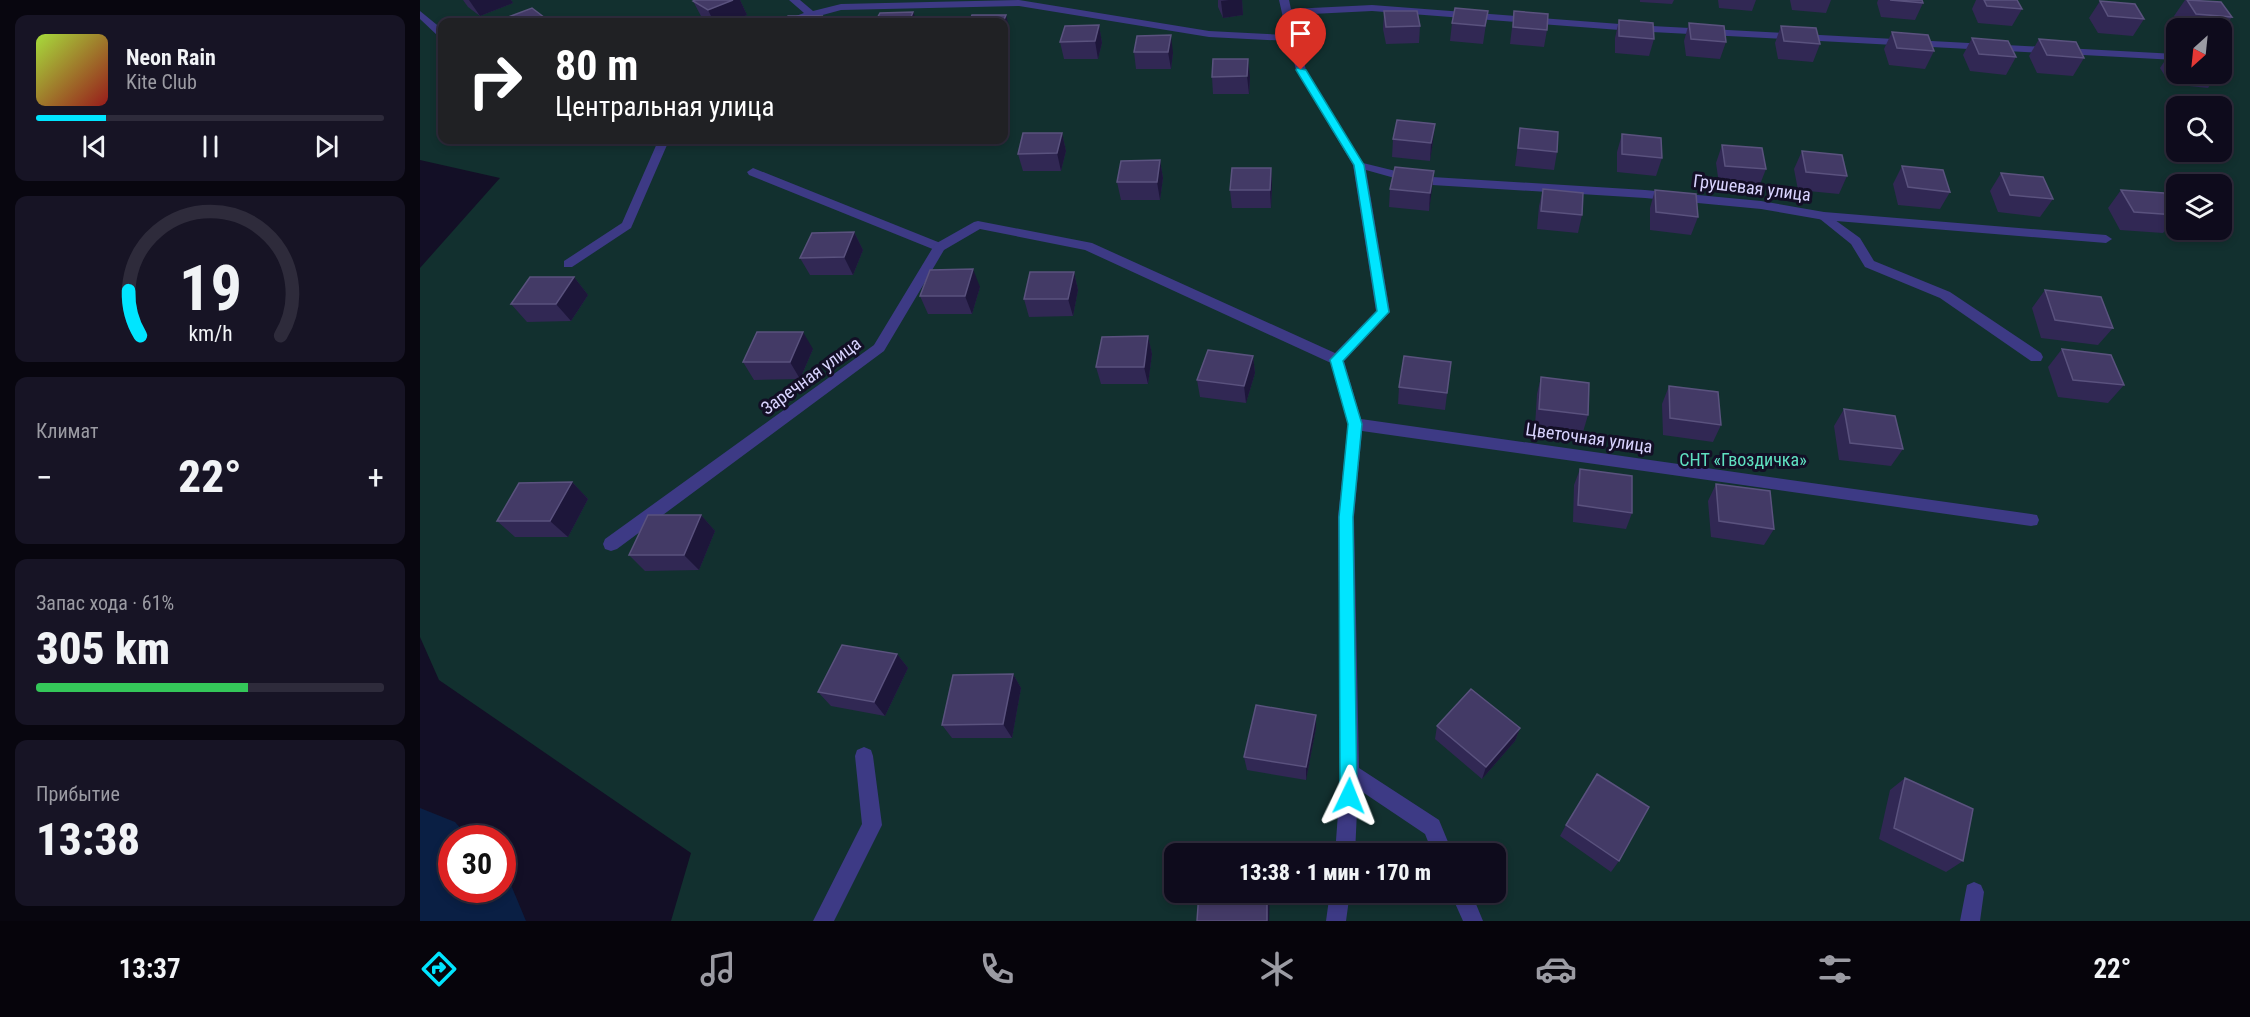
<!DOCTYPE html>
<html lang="ru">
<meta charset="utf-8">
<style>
body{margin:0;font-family:"Roboto Condensed",sans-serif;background:#171425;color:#f1f3f6;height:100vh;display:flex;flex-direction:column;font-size:22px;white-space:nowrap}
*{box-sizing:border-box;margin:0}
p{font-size:20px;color:#9b9ba3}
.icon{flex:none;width:33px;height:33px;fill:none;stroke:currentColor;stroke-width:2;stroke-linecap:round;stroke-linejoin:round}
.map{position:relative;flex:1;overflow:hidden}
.drawer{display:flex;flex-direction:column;gap:15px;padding:15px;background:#08060f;width:420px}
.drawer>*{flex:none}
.top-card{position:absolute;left:18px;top:18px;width:570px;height:126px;border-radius:12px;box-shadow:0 3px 9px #0003,0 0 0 2px #2e2b3b;background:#202124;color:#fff;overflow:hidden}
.needle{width:39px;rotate:207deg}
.fabs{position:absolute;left:1746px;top:18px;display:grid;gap:12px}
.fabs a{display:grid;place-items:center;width:66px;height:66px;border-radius:12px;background:#0e0b1c;box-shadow:0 3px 9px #0003,0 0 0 2px #2e2b3b;font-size:30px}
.speed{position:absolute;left:18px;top:825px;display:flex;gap:12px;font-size:30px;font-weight:700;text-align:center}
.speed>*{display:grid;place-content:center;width:78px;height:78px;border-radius:50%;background:#0e0b1c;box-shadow:0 3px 9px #0003,0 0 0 2px #2e2b3b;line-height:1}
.speed .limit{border:9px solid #d22;background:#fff;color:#111}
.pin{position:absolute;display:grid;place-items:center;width:51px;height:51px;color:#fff;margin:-62px -26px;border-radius:50% 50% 50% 0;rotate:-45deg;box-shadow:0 0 6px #0007}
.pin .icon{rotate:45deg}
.me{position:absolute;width:66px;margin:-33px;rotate:2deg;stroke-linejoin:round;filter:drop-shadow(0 0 4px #0008)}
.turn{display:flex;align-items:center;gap:21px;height:126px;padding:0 18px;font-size:27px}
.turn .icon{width:78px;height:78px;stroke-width:2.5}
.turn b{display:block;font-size:42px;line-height:51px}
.big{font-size:45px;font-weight:800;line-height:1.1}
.drawer .card{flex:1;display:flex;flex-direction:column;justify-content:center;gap:9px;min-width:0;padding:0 21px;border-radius:12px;background:#171425}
.drawer .dial{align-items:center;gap:0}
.dial svg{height:156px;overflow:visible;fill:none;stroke:#2e2b3b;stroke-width:7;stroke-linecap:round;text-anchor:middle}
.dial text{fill:#f1f3f6;stroke:none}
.song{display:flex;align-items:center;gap:18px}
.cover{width:72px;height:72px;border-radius:9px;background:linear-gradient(135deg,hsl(80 70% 55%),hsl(0 70% 35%))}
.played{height:6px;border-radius:3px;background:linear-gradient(90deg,#00e5ff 20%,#2e2b3b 20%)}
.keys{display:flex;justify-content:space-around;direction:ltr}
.heat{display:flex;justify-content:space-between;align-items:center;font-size:33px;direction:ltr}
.charge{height:9px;border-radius:4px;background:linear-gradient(90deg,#34c759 61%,#2e2b3b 0)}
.trip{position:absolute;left:744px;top:843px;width:342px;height:60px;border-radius:12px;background:#0e0b1c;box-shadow:0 3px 9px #0003,0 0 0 2px #2e2b3b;font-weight:800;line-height:60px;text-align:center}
.tab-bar{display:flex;height:96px;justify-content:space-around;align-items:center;background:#06040b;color:#9b9ba3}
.tab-bar .icon{width:42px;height:42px}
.tab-bar .selected{color:#00e5ff}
.tab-bar b{font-size:27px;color:#f1f3f6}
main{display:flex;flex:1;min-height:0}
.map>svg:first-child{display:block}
.green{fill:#12302f;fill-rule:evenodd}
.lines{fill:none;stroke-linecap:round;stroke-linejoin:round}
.river{fill:#0a1f44;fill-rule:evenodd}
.service{fill:#3d3a85;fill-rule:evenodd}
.minor{fill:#3d3a85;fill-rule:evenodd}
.wall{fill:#312854}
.shaded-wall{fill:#1d163a}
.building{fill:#433a66;stroke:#5a527e;stroke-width:1.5}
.route{fill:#00e5ff;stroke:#0095a6;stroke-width:1.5}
.labels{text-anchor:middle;stroke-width:6;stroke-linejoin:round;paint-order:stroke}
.street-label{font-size:18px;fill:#d9d4ff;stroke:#130f26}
.park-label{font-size:18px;fill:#5fe0c0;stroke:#130f26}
</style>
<main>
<section class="drawer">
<div class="card">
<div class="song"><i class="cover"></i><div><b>Neon Rain</b><p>Kite Club</p></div></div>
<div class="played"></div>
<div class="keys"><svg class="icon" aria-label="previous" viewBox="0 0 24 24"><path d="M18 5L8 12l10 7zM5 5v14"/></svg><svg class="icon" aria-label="pause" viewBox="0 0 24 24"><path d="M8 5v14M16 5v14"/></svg><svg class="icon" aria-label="next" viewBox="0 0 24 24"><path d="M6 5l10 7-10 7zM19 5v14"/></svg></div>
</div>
<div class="card dial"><svg viewBox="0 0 100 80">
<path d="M14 69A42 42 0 1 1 86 69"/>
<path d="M14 69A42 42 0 0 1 8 46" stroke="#00e5ff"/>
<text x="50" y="56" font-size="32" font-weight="700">19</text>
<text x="50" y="72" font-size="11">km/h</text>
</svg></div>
<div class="card"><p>Климат</p>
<div class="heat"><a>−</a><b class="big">22°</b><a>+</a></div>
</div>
<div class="card"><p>Запас хода · 61%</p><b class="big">305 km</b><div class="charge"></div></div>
<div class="card"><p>Прибытие</p><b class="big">13:38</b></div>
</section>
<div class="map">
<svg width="1830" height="921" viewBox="0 0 1830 921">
<rect width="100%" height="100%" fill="#130f26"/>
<path class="green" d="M0 0H1830V921H251L271 853 19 680 0 637V268L80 178 0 160ZM22 22H584V140H22ZM1756 28H1802V74H1756ZM1756 106H1802V152H1756ZM1756 184H1802V230H1756ZM754 854H1076V892H754Z"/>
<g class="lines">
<path class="river" d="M0 808 35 822 49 838H32V890H82V876L91 885 106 921H0Z"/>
<path class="service" d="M262 140 261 142 247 145 211 228 152 267H144V261L202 223 238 141Z
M333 168 523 244 525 247 523 250H515L329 175 327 172Z
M1404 212 1440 238 1454 261 1530 292 1621 353 1623 357 1621 361H1611L1520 298 1445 267 1431 244 1400 219 1398 216Z
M444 747 451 750 453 756 462 825 414 921H393L442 824 435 756 437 750Z"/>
<path class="minor" d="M369 0H380L393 11 421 4 599 0 789 31 867 35 859 0H869L871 9 952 5 1213 25 1756 54V60L1213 31 952 11 872 15 886 70 943 163 996 176 1225 190 1341 201 1404 212 1686 235 1692 239 1686 243 1404 220 1341 209 1225 198 996 184 946 170 970 312 924 361 941 419 1611 514 1617 515 1619 520 1617 525 1611 526 942 431 934 517 939 768 1019 820 1033 854H1013L1005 834 938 789 935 854H915L921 773 918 517 928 424 911 363 665 250 560 229 524 250 464 351 197 549 191 551 185 549 183 544 185 539 454 345 515 244 554 222 558 221 672 243 915 353 956 311 933 165 876 70 869 41 789 37 599 6 421 10 377 22H364L365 20 384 13Z
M0 11 22 29V37L18 36 0 19Z
M1802 56 1813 58 1814 60 1809 63 1802 62Z
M1554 882 1561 885 1564 892 1560 921H1540L1547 885Z
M910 892H930L926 921H906Z
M1030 892H1051L1063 921H1043Z"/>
</g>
<path class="wall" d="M43 0H91L93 3 60 16 48 7Z
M275 0H320L327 15 309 22H289L282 18 273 1Z
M798 0H822L823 15 803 18 798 7Z
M1220 0H1254L1252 4 1220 2Z
M1298 0H1336L1332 11 1299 8Z
M1370 0H1411L1406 13 1372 10Z
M1458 0H1502L1503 3 1495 20 1461 17 1457 3Z
M1556 0H1597L1602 9 1592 26 1558 23 1552 9Z
M1765 0H1779L1812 17 1802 31V28H1762L1754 16Z
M1680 1 1724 19 1713 36 1678 33 1669 18Z
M964 11 1000 26 999 43 966 44 963 29Z
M1068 11 1063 44 1030 41 1032 23Z
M1094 11 1127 30 1124 47 1090 44Z
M1199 20 1234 39 1229 56 1195 53V38Z
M1269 23 1306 42 1300 59 1266 56 1264 41Z
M679 25 682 43 678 59H644L640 42Z
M1361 26 1400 44 1393 62 1358 59 1355 43Z
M1472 32 1514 51 1505 69 1469 65 1464 49Z
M717 36 753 53 751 69H716L714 52Z
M1552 38 1596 57 1586 75 1550 71 1543 55Z
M1619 39 1664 58 1653 76 1617 73 1609 56Z
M1752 50H1756V74H1798L1788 88 1750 84 1740 68Z
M792 77H830L829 94H793Z
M1100 128 1137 152 1134 170 1095 166Z
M642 133 646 151 641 171H603L598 154Z
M1202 134 1242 158 1236 176 1197 172V152Z
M973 139 1013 141 1010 161 972 157Z
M1302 145 1346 169 1339 187 1299 184 1296 163Z
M1382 151 1427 176 1419 194 1378 190 1374 169Z
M740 160 743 178 740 200H701L697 182Z
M1482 166 1530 192 1520 209 1478 205 1473 184Z
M851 168 852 185 851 208H812L810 190Z
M1014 171 1009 211 969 207 970 189Z
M1581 173 1633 199 1620 217 1578 212 1570 191Z
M1123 189 1162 215 1158 233 1117 229 1119 206Z
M1235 190 1278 217 1271 235 1230 230V208Z
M1701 190 1756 213V217L1743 233 1700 230 1688 208Z
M434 232 443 250 433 275H390L380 258Z
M654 272 658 290 653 316 609 317 604 299Z
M154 277 168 295 151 321 107 322 91 304Z
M560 287 552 314H508L500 296Z
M1625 290 1693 328 1678 345 1621 338 1612 308Z
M728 336 732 354 728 384H681L676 367Z
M393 349 380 379 334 380 323 362Z
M1642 349 1704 385 1688 403 1638 397 1628 367Z
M833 356 835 373 826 403 780 397 777 380Z
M1031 362 1025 410 978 404 979 387Z
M1121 377 1168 415 1163 432 1115 426 1117 394Z
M1249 386 1301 425 1293 442 1243 435 1242 404Z
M1424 409 1483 449 1471 466 1419 460 1414 426Z
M1160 469 1212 513 1206 529 1153 522 1154 485Z
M152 482 168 499 148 537H95L77 521Z
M1296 484 1354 529 1344 545 1291 537 1288 501Z
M281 515 295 531 279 570 225 571 209 555Z
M477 654 488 668 465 716 411 706 398 692Z
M593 674 601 688 592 738H532L522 725Z
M1017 726 1100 728 1095 741 1062 779 1015 739Z
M896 728 886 780 827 770 824 757Z
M1485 778 1543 861 1526 872 1459 839 1470 790Z
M1146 825 1199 861 1191 872 1140 836Z"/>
<path class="shaded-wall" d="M49 0H91L93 3 60 16Z
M313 0H320L327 15 309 22H294L288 10Z
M809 0H822L823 15 803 18 801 1Z
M493 12 497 22H489Z
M586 15 590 32 585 48 584 43 583 22Z
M402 16 404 22H398Z
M125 18 128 22H114Z
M679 25 682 43 678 59 675 41Z
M751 35 753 53 751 69 748 52Z
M828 59 830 77 829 94 827 76Z
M1015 124 1013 141 1010 161 1011 143Z
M642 133 646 151 641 171 637 153Z
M740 160 743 178 740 200 737 182Z
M851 168 852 185 851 208 850 190Z
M1014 171 1012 189 1009 211 1010 193Z
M434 232 443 250 433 275 424 257Z
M553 269 560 287 552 314 545 296Z
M654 272 658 290 653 316 648 299Z
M154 277 168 295 151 321 136 304Z
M383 332 393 349 380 379 370 362Z
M728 336 732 354 728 384 724 367Z
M833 356 835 373 826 403 824 386Z
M152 482 168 499 148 537 130 521Z
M281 515 295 531 279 570 264 555Z
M477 654 488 668 465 716 454 702Z
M593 674 601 688 592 738 583 724Z
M896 715V728L886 780V767Z
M1100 728 1095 741 1062 779 1066 767Z
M847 892H850L849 921H847Z"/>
<path class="building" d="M275 0H313L288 10 273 1Z
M1470 0H1502L1503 3Z
M1564 0H1597L1602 9 1567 6Z
M1767 0 1801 2 1812 17 1776 14Z
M1680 1 1715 4 1724 19 1688 16Z
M112 8 125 18 114 22H79L78 21Z
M1035 8 1068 11 1065 26 1032 23Z
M964 11H997L1000 26 966 27Z
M1094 11 1128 14 1127 30 1093 27Z
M493 12 489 22H455L460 13Z
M552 15H586L583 22H549Z
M368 16H402L398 22H364Z
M1199 20 1233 23 1234 39 1199 36Z
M1269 23 1304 26 1306 42 1271 39Z
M679 25 675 41 640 42 645 26Z
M1361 26 1396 28 1400 44 1364 41Z
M1472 32 1508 35 1514 51 1477 48Z
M751 35 748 52H714L717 36Z
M1552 38 1588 41 1596 57 1559 54Z
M1619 39 1656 42 1664 58 1627 55Z
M1752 50H1756V57Z
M793 59H828L827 76 792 77Z
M977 120 1015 124 1011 143 973 139Z
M1100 128 1138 132 1137 152 1098 148Z
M603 133H642L637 153 598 154Z
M1202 134 1241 138 1242 158 1202 154Z
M1302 145 1342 148 1346 169 1305 166Z
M1382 151 1422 155 1427 176 1386 172Z
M740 160 737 182H697L701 161Z
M1482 166 1523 170 1530 192 1488 187Z
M975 167 1014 171 1010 193 970 189Z
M812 168H851L850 190H810Z
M1581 173 1623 177 1633 199 1590 195Z
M1123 189 1163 193 1162 215 1121 211Z
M1235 190 1276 194 1278 217 1236 212Z
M1701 190 1744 193 1756 213V215L1714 212Z
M434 232 424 257 380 258 392 233Z
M553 269 545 296H500L510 270Z
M610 272H654L648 299H604Z
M110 277H154L136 304H91Z
M1625 290 1681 297 1693 328 1635 320Z
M337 332H383L370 362H323Z
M728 336 724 367H676L682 337Z
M1642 349 1691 355 1704 385 1653 380Z
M788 350 833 356 824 386 777 380Z
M984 356 1031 362 1027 393 979 387Z
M1121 377 1169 383 1168 415 1119 409Z
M1249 386 1298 392 1301 425 1250 418Z
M1424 409 1475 416 1483 449 1430 443Z
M1160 469 1212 476V513L1158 505Z
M152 482 130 521H77L99 483Z
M1296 484 1350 491 1354 529 1299 521Z
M228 515H281L264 555H209Z
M422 645 477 654 454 702 398 692Z
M593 674 583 724 522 725 533 675Z
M1051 689 1100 728 1066 767 1017 726Z
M836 705 896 715 886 767 824 757Z
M1177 774 1229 807 1199 861 1146 825Z
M1485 778 1553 809 1543 861 1474 828Z
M779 892H847V921H777Z"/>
<path class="route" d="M877 68 886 70 944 165 969 312 923 361 942 424 933 517 937 796 935 802 929 805 923 802 920 796 919 517 928 424 910 360 957 311 934 165 876 70Z"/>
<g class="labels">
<g class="street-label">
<text transform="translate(1332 188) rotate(7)" y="6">Грушевая улица</text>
<text transform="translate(391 376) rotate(-36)" y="6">Заречная улица</text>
<text transform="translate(1169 438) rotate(8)" y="6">Цветочная улица</text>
</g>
<g class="park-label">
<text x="1323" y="466">СНТ «Гвоздичка»</text>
</g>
</g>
</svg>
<div class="fabs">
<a><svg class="needle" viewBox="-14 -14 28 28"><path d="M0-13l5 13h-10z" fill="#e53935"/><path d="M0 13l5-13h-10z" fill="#9b9ba3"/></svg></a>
<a><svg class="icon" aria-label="search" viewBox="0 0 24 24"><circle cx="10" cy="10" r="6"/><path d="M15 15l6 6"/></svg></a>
<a><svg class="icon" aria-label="layers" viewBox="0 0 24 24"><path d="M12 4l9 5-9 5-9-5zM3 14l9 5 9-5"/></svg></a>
</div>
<div class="speed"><div class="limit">30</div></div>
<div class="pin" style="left:881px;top:70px;background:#d93025"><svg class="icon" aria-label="arrive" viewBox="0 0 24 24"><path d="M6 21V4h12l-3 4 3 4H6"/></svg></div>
<svg class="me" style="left:929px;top:796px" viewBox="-20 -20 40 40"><path d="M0-17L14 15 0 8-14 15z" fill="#00e5ff" stroke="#fff" stroke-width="4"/></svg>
<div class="trip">13:38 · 1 мин · 170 m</div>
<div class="top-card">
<div class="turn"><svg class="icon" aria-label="right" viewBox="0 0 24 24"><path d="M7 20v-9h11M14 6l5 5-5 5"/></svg><div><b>80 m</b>Центральная улица</div></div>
</div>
</div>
</main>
<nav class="tab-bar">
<b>13:37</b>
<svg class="icon selected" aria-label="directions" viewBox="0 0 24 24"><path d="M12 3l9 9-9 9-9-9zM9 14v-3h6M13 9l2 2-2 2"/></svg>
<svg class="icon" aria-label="music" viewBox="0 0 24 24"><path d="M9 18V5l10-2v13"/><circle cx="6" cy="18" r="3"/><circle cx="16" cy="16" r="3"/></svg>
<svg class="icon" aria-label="phone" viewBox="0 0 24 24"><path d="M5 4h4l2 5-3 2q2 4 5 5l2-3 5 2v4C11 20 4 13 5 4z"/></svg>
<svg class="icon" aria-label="climate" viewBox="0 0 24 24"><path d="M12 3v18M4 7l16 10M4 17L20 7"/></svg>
<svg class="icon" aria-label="car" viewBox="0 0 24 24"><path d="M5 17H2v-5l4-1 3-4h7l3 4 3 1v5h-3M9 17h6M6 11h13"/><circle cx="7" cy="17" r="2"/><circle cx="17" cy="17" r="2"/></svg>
<svg class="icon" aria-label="filters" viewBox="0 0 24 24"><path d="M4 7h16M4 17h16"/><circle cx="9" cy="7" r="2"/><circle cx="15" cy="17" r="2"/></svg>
<b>22°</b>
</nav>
